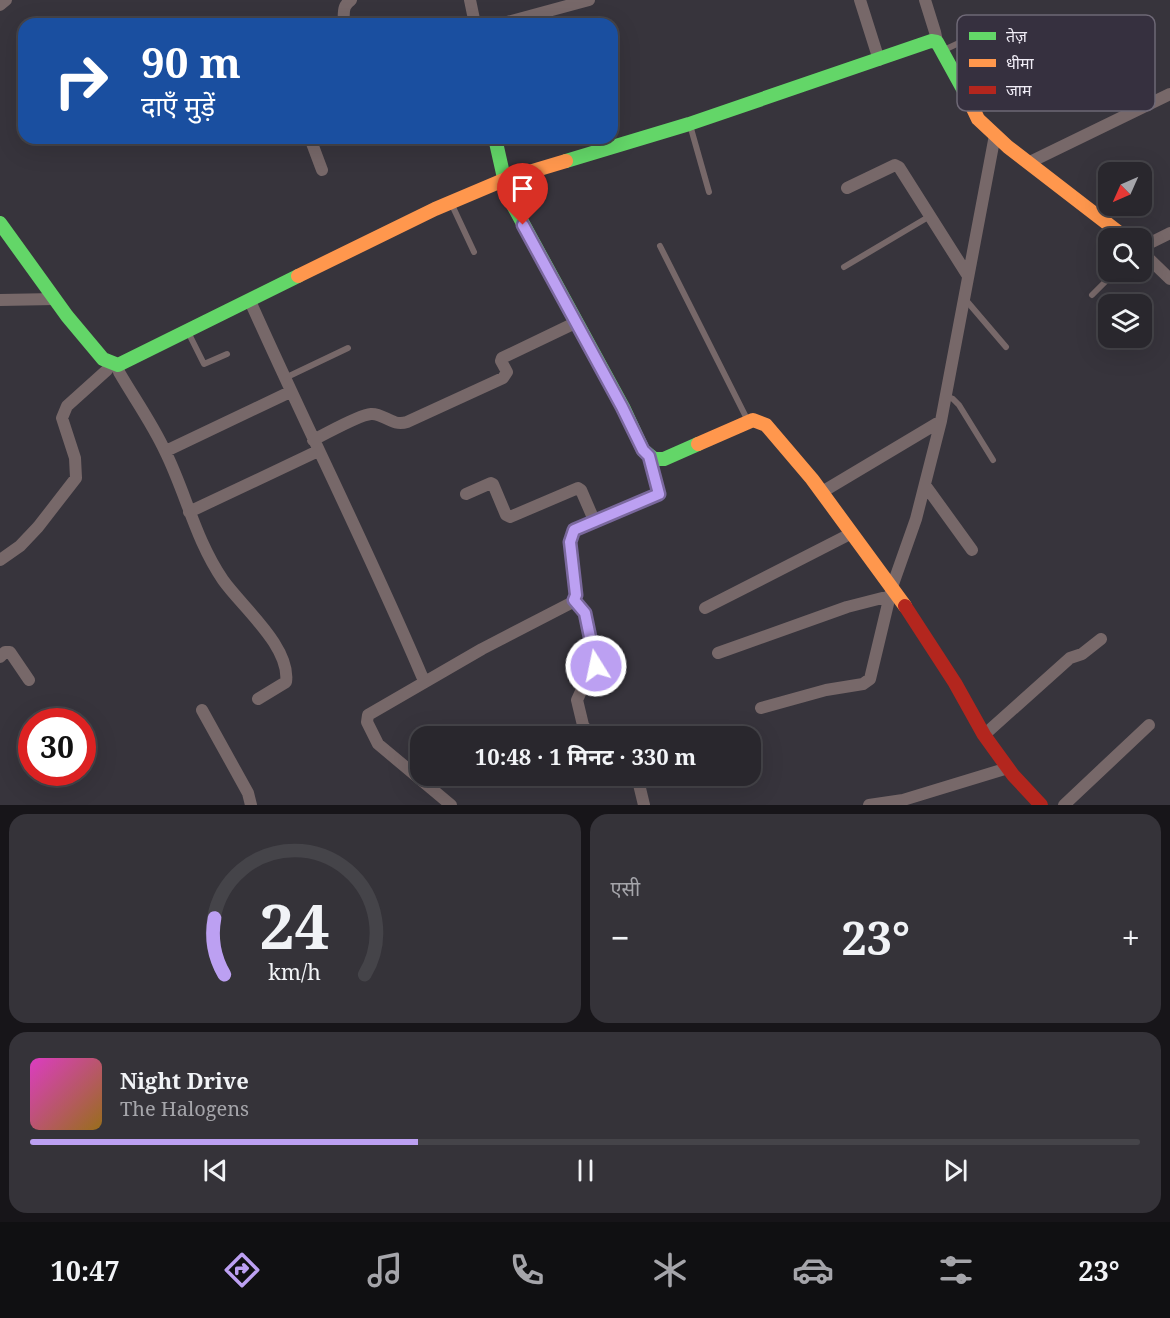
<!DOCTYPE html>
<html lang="hi">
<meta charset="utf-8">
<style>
body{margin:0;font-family:"Noto Serif","Noto Sans Devanagari",serif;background:#353339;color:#f1f3f6;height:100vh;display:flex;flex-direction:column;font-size:22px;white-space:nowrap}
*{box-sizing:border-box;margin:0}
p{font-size:20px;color:#a5a5aa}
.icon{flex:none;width:33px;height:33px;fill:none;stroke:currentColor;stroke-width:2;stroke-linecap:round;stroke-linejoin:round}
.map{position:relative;height:805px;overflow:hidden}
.drawer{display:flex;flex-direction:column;gap:9px;padding:9px;background:#171519;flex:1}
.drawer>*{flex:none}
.hud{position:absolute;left:18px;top:18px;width:600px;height:126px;border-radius:18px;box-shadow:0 6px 24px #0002,0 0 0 2px #454449;background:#1a4fa0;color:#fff;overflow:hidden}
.needle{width:39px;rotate:225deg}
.controls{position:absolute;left:1098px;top:162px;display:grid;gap:12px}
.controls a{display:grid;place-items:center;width:54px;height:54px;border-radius:12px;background:#29272d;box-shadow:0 6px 24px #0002,0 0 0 2px #454449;font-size:30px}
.speed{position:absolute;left:18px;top:708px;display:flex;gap:12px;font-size:30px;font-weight:700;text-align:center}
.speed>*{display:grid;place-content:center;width:78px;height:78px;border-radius:50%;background:#29272d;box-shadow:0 6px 24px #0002,0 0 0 2px #454449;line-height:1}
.speed .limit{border:9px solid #d22;background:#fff;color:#111}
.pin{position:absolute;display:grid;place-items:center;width:51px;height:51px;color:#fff;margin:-62px -26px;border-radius:50% 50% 50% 0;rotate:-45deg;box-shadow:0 0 6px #0007}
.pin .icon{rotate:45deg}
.me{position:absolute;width:66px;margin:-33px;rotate:350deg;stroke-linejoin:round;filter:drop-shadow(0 0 4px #0008)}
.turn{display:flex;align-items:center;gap:21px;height:126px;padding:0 24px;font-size:27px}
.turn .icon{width:78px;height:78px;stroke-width:2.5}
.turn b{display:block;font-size:42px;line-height:51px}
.big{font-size:45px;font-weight:700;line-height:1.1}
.drawer .widget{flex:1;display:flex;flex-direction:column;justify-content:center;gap:9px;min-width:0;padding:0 21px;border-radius:18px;background:#353339}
.drawer .dial{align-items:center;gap:0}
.dial svg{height:156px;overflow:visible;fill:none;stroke:#454449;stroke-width:7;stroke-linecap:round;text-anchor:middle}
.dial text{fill:#f1f3f6;stroke:none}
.song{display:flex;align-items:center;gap:18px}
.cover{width:72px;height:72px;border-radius:9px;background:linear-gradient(135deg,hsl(310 70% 55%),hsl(40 70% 35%))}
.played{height:6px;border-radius:3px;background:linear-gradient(90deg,#bca0f2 35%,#454449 35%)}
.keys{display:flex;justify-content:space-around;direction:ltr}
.heat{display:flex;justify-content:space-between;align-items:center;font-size:33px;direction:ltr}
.drawer .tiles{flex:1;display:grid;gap:9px;grid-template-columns:1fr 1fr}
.widget:last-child{grid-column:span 2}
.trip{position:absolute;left:410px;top:726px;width:351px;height:60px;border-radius:18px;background:#29272d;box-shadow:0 6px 24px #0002,0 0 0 2px #454449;font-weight:700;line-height:60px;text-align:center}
.tab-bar{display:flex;height:96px;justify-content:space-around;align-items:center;background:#101012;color:#a5a5aa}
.tab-bar .icon{width:42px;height:42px}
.tab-bar .current{color:#bca0f2}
.tab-bar b{font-size:27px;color:#f1f3f6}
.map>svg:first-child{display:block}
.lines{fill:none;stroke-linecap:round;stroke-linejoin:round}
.lane{stroke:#776869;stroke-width:6}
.street{stroke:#776869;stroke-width:12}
.fast{stroke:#63d668;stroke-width:14}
.slow{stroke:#ff974d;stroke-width:14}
.jam{stroke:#b3261e;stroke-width:14}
.route-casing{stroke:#7a689d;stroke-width:15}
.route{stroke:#bca0f2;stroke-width:10}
.key{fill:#36303f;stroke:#6e6876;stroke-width:1.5}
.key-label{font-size:16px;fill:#f0ecf6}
</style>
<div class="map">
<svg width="1170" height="805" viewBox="0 0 1170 805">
<rect width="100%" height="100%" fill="#37343c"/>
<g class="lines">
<path class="lane" d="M946 49 1013 18
M690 125 709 192
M452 205 474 252
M660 246 747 419
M844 267 930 216
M1092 295 1115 272
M965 299 1006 347
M188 332 204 364 227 354
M285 378 348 348
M946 396 953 399 959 405 993 460"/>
<path class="street" d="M470 0 475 24
M860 0 879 60
M925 0 935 32 937 42
M0 5 6 0
M343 24C345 13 341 7 351 0
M500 24 589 0
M310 138 322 170
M1028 163 1170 94
M847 188 895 165 899 167 968 276
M1142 247 1170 233
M1142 252 1170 279
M0 300 55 299
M250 301C307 429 370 553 424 681
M118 365 119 372C134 398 152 423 165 451 186 493 195 539 223 580 242 607 291 647 286 682L258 699
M313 440C326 434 358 415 371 414 384 413 392 427 407 422L503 378 507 372 501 361 502 358 575 323
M166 451 290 392
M925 485 972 550
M822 492 941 421
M466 494 491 483 493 484 506 515 510 517 578 488 581 490 594 520
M189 512 318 451
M0 560 20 546 38 527 76 478 75 458 62 418 67 406 107 370 111 364
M574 600 585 613 596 666 593 679 583 687 577 700 583 725 591 736
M705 608 852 533
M718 653 847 607 890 596
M0 657 5 652H10L29 680
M761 708 826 690 863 684 870 679 892 587 916 519 941 421 995 135
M202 710 248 793 251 805
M984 735 1070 658 1082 654 1101 639
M637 776 644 805
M451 805 378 744 367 722 368 715 482 649 571 603 576 595 570 542 574 530 659 494 649 456
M869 805 903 800 1008 768
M1064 805 1149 725"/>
<path class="fast" d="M495 138 506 187 514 207 623 407 643 450 654 459H664L698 444
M566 161 689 124 931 41 937 42 970 102
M0 223 67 316 103 359 118 365 298 276"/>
<path class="slow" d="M970 102 978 119 1008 147 1126 238
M298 276 435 209 506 179 566 161
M698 444 753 420 766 425 812 479 905 606"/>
<path class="jam" d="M905 606 955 683 984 735 1013 775 1041 805"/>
</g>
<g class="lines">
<g class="route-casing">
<path id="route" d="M523 225 622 407 643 450 649 456 659 494 574 530 570 542 576 595 574 600 585 613 596 666"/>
</g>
<use href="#route" class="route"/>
</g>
<rect x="957" y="15" width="198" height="96" rx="9" class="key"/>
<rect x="969" y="32" width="27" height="8" fill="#63d668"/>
<rect x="969" y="59" width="27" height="8" fill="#ff974d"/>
<rect x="969" y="86" width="27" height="8" fill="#b3261e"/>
<g class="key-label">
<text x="1006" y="42">तेज़</text>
<text x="1006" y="69">धीमा</text>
<text x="1006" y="96">जाम</text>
</g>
</svg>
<div class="controls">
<a><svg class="needle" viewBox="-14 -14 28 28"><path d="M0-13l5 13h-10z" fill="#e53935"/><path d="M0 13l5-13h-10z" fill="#a5a5aa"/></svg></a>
<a><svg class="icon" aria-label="search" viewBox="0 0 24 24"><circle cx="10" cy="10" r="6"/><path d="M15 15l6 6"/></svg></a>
<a><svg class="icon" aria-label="layers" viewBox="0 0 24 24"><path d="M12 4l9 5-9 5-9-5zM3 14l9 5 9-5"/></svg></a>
</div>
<div class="speed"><div class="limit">30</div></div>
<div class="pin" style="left:523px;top:225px;background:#d93025"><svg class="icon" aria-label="arrive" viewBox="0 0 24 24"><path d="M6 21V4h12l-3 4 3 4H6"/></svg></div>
<svg class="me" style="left:596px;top:666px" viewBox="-20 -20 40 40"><circle r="17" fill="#bca0f2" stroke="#fff" stroke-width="3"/><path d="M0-11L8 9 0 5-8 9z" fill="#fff"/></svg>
<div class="trip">10:48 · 1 मिनट · 330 m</div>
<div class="hud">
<div class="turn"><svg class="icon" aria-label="right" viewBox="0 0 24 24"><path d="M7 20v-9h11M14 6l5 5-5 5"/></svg><div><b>90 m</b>दाएँ मुड़ें</div></div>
</div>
</div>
<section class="drawer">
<div class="tiles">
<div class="widget dial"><svg viewBox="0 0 100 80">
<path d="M14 69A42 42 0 1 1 86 69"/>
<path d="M14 69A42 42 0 0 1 9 40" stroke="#bca0f2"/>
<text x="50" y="56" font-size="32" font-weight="700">24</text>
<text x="50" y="72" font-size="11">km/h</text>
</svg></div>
<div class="widget"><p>एसी</p>
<div class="heat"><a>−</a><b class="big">23°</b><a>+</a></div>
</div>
<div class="widget">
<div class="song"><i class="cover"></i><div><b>Night Drive</b><p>The Halogens</p></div></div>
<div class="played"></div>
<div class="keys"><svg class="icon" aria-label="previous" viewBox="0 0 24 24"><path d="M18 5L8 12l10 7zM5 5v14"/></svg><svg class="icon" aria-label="pause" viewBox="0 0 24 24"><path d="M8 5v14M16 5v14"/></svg><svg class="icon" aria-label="next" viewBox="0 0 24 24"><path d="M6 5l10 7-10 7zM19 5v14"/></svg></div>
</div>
</div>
</section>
<nav class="tab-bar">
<b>10:47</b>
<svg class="icon current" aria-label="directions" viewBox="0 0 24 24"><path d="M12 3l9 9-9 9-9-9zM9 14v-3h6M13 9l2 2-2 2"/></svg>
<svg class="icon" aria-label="music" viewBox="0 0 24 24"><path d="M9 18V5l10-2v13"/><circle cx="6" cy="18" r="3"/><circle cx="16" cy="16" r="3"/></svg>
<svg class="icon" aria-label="phone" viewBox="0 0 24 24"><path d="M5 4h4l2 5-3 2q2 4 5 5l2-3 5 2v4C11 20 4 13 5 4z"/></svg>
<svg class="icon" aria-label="climate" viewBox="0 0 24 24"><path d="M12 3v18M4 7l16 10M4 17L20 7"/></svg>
<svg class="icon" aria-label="car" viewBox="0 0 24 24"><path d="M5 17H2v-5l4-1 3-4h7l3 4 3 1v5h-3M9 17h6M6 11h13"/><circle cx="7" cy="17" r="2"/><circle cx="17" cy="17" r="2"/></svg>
<svg class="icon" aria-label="filters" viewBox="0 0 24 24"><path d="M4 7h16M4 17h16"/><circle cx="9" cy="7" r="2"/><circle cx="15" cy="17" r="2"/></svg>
<b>23°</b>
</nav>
